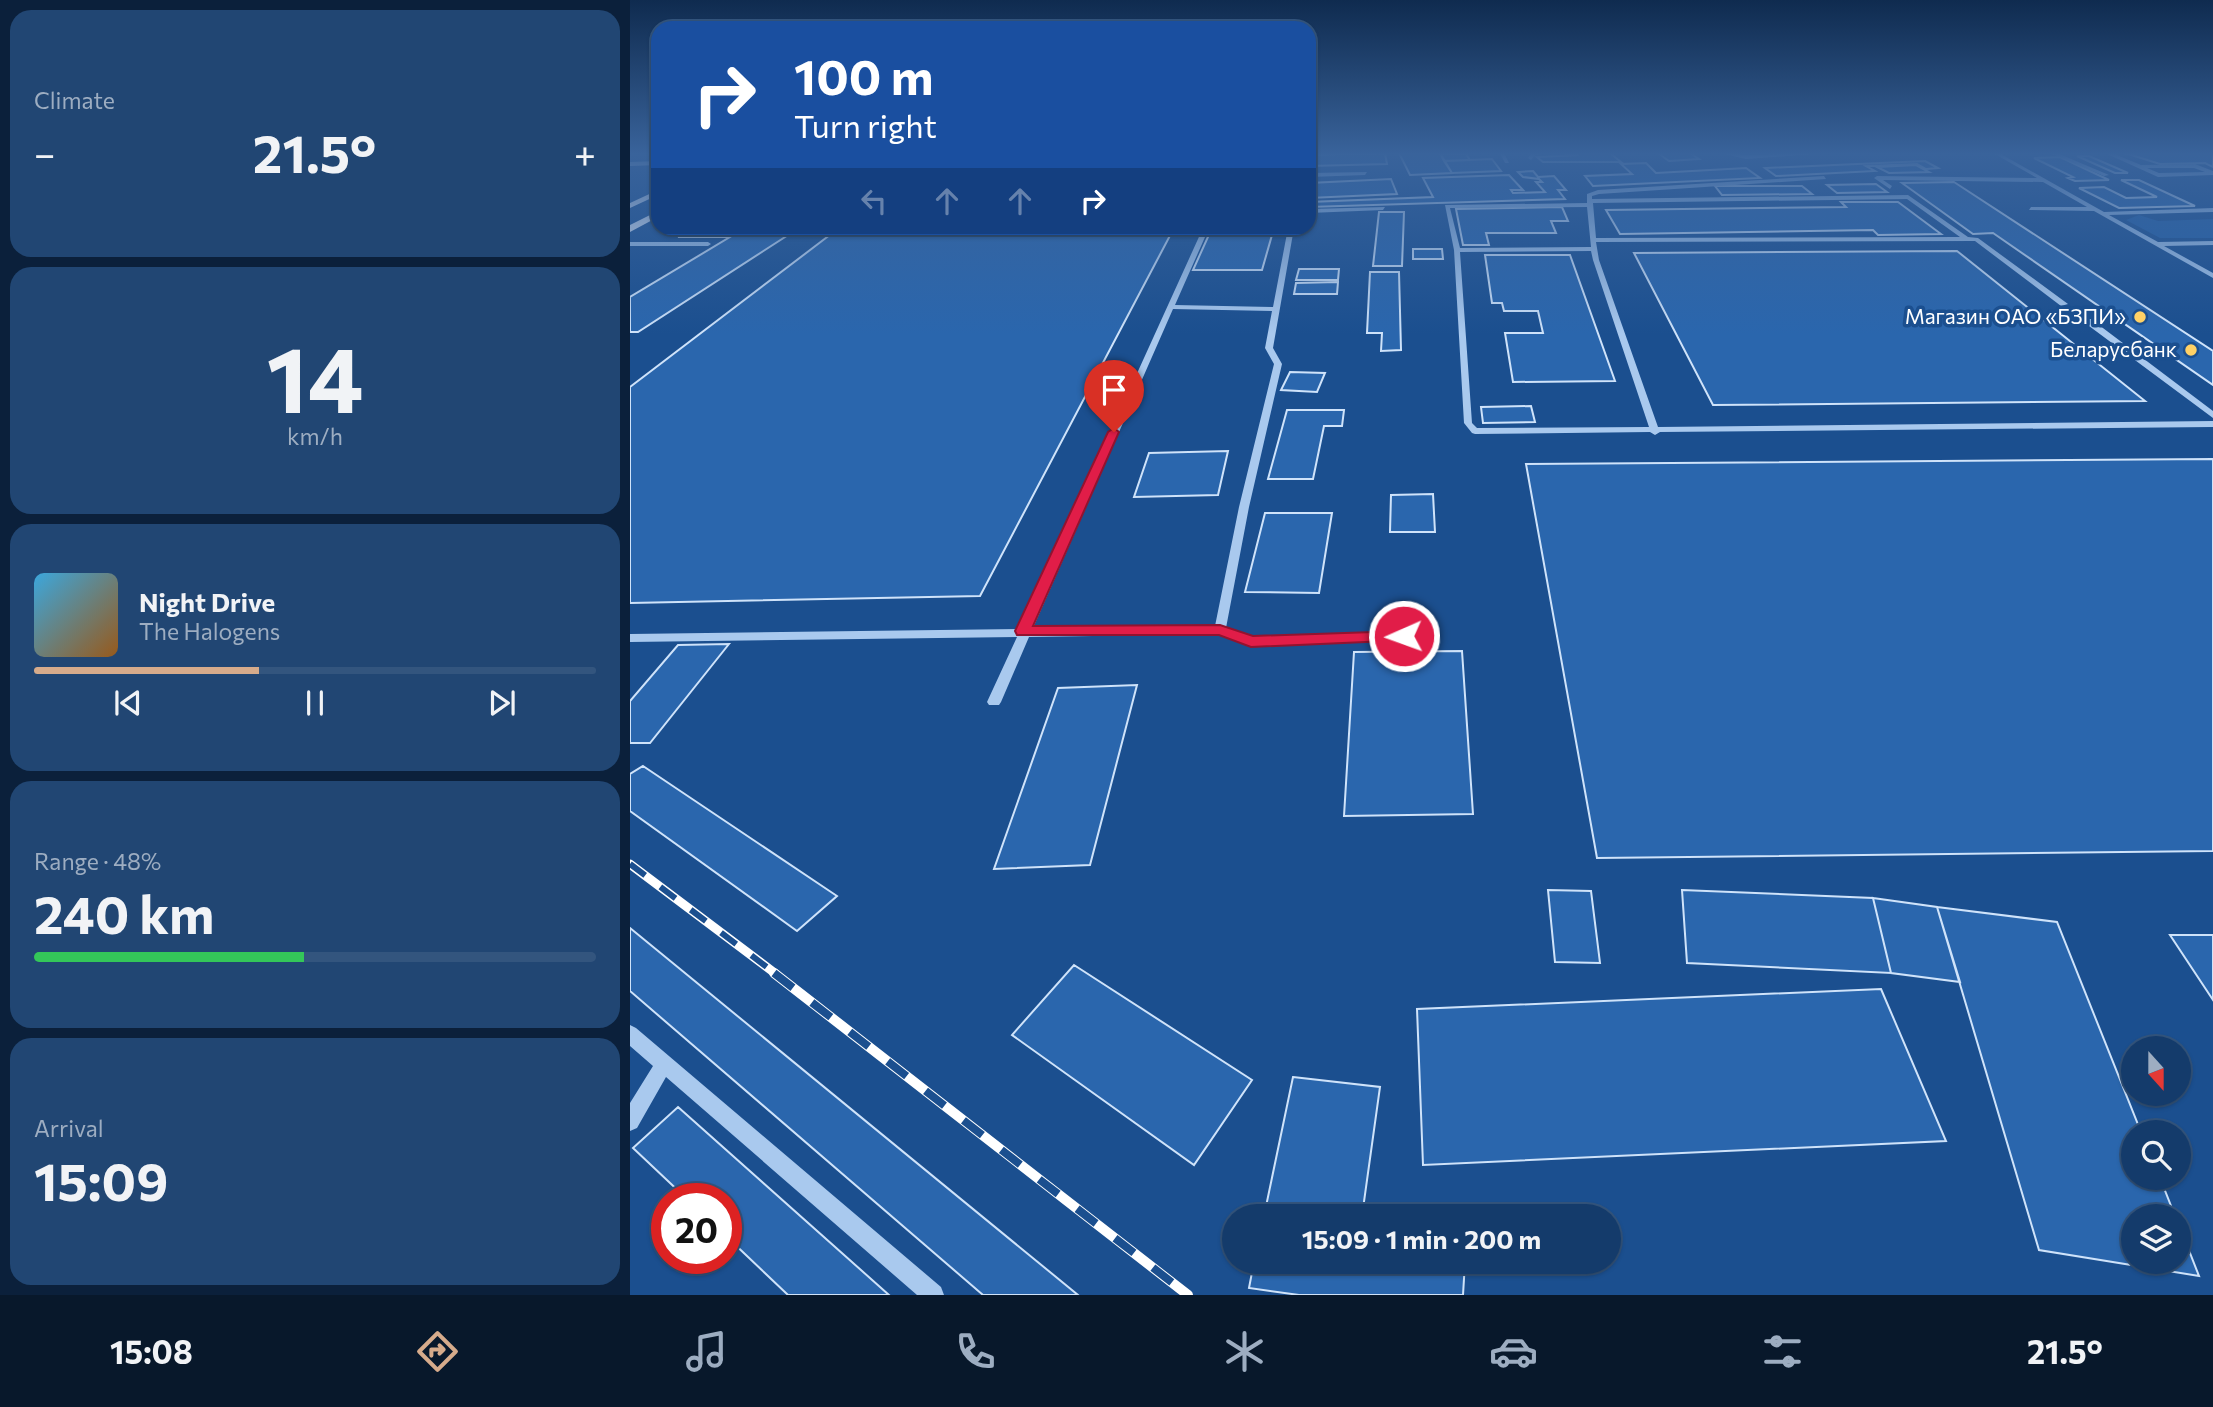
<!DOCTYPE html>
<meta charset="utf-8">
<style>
body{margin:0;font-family:Commissioner,sans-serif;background:#214673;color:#f1f3f6;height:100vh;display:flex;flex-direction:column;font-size:26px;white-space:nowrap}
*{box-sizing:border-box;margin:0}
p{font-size:23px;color:#9dadc1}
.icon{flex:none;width:38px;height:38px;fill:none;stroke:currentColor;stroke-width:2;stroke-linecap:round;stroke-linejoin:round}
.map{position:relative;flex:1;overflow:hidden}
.panel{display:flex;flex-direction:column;gap:10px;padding:10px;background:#0b203b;width:630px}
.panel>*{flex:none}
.hud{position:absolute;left:21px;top:21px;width:665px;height:214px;border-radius:21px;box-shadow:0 2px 5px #0004,0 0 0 2px #33557e;background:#1a4fa0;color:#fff;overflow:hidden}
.needle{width:46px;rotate:159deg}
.tools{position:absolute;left:1491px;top:1036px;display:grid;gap:14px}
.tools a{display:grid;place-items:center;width:70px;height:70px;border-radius:50%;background:#143b6b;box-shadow:0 2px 5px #0004,0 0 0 2px #33557e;font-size:35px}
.speed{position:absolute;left:21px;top:1183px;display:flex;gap:14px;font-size:35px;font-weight:700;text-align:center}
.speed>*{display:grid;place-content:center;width:91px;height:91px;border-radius:50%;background:#143b6b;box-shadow:0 2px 5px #0004,0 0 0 2px #33557e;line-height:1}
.speed .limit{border:10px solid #d22;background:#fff;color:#111}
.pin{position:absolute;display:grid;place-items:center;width:60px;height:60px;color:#fff;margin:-72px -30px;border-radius:50% 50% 50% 0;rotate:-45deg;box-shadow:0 0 7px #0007}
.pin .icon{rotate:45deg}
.me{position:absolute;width:77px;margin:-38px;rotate:268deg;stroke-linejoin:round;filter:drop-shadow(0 0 5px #0008)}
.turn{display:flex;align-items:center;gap:24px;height:147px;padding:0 28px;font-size:32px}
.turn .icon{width:91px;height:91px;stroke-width:2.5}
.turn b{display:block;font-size:49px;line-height:60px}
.lanes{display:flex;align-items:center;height:66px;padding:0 28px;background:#0003;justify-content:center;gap:35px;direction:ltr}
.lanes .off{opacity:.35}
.big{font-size:52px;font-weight:700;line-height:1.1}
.panel .tile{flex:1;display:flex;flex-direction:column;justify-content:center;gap:10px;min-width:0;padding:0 24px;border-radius:21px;background:#214673}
.panel .dial{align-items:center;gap:0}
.dial b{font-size:91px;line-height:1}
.song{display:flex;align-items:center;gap:21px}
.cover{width:84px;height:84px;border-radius:10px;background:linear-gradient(135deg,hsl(200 70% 55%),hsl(30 70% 35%))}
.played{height:7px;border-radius:4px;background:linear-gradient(90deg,#d6ab8b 40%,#33557e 40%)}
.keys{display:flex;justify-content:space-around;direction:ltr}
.heat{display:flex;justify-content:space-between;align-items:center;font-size:38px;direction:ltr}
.charge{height:10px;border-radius:5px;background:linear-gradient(90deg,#34c759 48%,#33557e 0)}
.trip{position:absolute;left:592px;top:1204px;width:399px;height:70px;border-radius:35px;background:#143b6b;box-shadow:0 2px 5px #0004,0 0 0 2px #33557e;font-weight:700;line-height:70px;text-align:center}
.dock{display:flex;height:112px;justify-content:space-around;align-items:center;background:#08182b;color:#9dadc1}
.dock .icon{width:49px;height:49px}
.dock .current{color:#d6ab8b}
.dock b{font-size:32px;color:#f1f3f6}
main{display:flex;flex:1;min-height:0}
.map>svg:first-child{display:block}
.green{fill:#2461a8}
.building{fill:#2a66ad;stroke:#cfe3fa;stroke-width:2}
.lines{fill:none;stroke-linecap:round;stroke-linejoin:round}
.minor{fill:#a9c9ee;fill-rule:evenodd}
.major{fill:#f0f6ff;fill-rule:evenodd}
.rail-far1-casing{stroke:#fff;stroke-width:9}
.rail-casing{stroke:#fff;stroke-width:10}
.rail-far1{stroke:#1b4f8f;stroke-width:6;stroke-dasharray:19;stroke-linecap:butt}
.rail{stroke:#1b4f8f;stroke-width:8;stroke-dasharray:24;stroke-linecap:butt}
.route{fill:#e11d48;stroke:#92132f;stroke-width:2}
.poi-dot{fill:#ffd166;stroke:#1b4f8f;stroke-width:2.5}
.labels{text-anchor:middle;stroke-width:7;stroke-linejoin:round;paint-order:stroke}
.far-poi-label{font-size:21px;fill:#fff;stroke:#1b4f8f;text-anchor:end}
</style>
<main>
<section class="panel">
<div class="tile"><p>Climate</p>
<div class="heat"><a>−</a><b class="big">21.5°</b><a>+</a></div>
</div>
<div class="tile dial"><b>14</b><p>km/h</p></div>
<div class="tile">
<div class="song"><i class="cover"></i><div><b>Night Drive</b><p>The Halogens</p></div></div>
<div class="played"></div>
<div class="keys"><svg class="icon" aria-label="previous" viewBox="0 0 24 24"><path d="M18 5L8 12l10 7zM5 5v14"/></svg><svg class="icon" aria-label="pause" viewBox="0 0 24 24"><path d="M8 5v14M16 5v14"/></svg><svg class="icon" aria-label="next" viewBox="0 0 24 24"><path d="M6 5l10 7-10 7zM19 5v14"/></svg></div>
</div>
<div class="tile"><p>Range · 48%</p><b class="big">240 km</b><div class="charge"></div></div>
<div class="tile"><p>Arrival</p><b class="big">15:09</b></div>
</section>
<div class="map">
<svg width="1583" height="1295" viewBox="0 0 1583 1295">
<rect width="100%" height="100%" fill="#1b4f8f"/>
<path class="green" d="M1509 215 1528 221 1583 219V238H1530L1496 220Z"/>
<path class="building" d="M755 153 757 164 679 166V155Z
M769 153H810L822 173 780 175Z
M810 153 836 154 840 160 814 161Z
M945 153H980L991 162H913L907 157 947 155Z
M1028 153H1060L1069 159 1039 161Z
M1495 153H1583V167L1575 163 1530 164Z
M1447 156H1459L1498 173H1485Z
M1430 157 1479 180 1445 181 1438 178 1443 177 1404 158Z
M862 159 871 171 822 173 814 161Z
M1295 161 1308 168 1296 169 1287 164 1236 166 1245 171 1146 176 1135 168Z
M1016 163 1026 173 1116 168 1130 178 963 186 955 176 1002 174 991 164Z
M1286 165 1299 172 1259 173 1247 167Z
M903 171 908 177 924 176 936 190H928L935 199 679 207V202L803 197 793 178 879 175 893 190H881L883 193 915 192 906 182H912L909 179 893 177 888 172Z
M761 179 767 194 679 198V183Z
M1491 180H1509L1565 206 1489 208 1449 188 1474 187 1496 198 1527 197Z
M1324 182 1583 351V385L1363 233 1343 234 1272 183Z
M1246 184 1257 192 1207 193 1197 185Z
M1085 186H1172L1182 194 1092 195Z
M1211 202H1268L1311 234 1248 235 1243 230 990 234 976 210 1216 207Z
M932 207 938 221H921L926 233H856L859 245H833L826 209Z
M749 212H774L772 266H743Z
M65 228H115L99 237H48Z
M115 228H169L8 332H0V297Z
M209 228H544L350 596 0 603V387Z
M582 228H644L632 270H563Z
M783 249H812L813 259H783Z
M1327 251 1515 401 1083 405 1004 253Z
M855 255H940L985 381 883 382 875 333H913L908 311H874L872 303H862Z
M669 269H709L708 280H666Z
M740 272H769L771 350 751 351 752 333H737Z
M708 282 707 294H664L666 283Z
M660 372 695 373 687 392 651 390Z
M901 406 905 422 853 423 851 407Z
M657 410H714L712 426H694L683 479H638Z
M598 451 588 495 504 497 519 453Z
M1583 459V851L967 858 896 464Z
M803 494 805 532H760L761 495Z
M635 513H702L689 593 615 592Z
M99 644 20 743H0V701L48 645Z
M832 651 843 814 714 816 724 652Z
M507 685 460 865 364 869 428 688Z
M13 766 207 896 167 931 0 811V774Z
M918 890 961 891 970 963 925 962Z
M1052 890 1243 898 1261 973 1057 963Z
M1243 898 1307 907 1330 982 1261 973Z
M1307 907 1427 922 1511 1132H1503V1178H1530L1545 1216H1503V1262H1549V1225L1569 1276 1409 1250Z
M0 928 448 1295H353L0 991Z
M1540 935H1583V1000Z
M444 965 622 1080 564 1165 382 1035Z
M1251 989 1316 1141 793 1165 787 1009Z
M663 1077 750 1087 732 1216H634Z
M48 1107 259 1295H158L96 1236V1199H57L3 1148Z
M624 1262H835L833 1295H669L619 1288Z"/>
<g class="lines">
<path class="minor" d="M870 153H874L879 163H875Z
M901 153H920L905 155 901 160 898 158Z
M1090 153 1116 155 1184 154 1116 159Z
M1363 153H1369L1474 212 1583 208V212L1479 215 1528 242 1583 241V245L1534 246 1583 273V278L1464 211 1399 210 1401 207H1457L1413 182 1253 180 1262 186 1260 189 1244 178 1247 176 1407 178Z
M1420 153H1427L1479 175 1474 176Z
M1475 153H1482L1511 165 1565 164 1583 171V175L1528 177ZM1517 168H1564L1575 172 1529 173Z
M737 172 735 175 679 177V173Z
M1194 176 1196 179 969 194 962 196V199L1278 195 1338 237 1348 238 1438 304 1431 306 1345 241 966 242 969 260 1028 427 1583 421V427L1030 432 1025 435 1020 432 845 434 842 433 834 423 824 250 815 205 957 203V194L968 190ZM1277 199 1330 237 966 238 963 203ZM957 207 961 247 830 248 820 208ZM961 251 963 260 1019 427 847 428 842 423 830 252Z
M755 207 753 210 679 213V209Z
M573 228H579L545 305 643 307 658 228H664L643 348 652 364 619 507 596 628 622 638 774 632 778 633 780 636 778 639 621 646 589 634 399 637 371 702 369 705H359L357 702 387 637 0 642V634L391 629ZM543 309 642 311 635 348 644 364 609 507 585 626 403 628Z
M0 242H78L81 244 78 246H0Z
M1455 319H1461L1583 411V418L1455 323Z
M0 1025 6 1028 311 1287 314 1295H287L36 1077 7 1128 0 1131V1103L23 1066 0 1046Z"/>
<path class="major" d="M28 161V165L0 166V162Z
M28 190V195L0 208V203Z
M28 211V217L0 232V225Z"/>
<g class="rail-far1-casing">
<path id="rail-far1" d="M0 864 146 974"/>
</g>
<g class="rail-casing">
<path id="rail" d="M144 973 558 1295"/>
</g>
<use href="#rail-far1" class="rail-far1"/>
<use href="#rail" class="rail"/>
</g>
<linearGradient id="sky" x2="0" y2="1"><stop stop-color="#0f2b4f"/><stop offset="0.46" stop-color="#39639b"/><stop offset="1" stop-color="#39639b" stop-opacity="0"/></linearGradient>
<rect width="1583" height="334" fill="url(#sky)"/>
<path class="route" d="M484 428 489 432 403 626 590 625 623 636 774 631 782 636 780 640 621 647 589 635H387L385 631 478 432Z"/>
<g class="poi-dot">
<circle cx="1510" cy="317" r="7"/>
<circle cx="1561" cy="350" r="7"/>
</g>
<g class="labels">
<g class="far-poi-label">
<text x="1496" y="324">Магазин ОАО «БЗПИ»</text>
<text x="1547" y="357">Беларусбанк</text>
</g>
</g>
</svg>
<div class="tools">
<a><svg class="needle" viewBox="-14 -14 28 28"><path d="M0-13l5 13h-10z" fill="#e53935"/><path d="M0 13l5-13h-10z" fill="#9dadc1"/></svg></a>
<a><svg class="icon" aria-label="search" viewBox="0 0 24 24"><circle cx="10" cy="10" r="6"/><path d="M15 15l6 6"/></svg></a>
<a><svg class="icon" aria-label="layers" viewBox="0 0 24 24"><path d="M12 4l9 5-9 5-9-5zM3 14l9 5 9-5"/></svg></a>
</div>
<div class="speed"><div class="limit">20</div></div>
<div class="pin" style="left:484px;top:432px;background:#d93025"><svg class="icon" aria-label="arrive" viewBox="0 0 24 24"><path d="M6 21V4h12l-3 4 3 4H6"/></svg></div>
<svg class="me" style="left:774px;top:636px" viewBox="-20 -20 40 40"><circle r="17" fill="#e11d48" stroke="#fff" stroke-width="3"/><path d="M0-11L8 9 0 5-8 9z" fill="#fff"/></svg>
<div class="trip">15:09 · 1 min · 200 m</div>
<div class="hud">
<div class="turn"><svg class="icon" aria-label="right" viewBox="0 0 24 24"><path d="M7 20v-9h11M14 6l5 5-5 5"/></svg><div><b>100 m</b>Turn right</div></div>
<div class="lanes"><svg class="icon off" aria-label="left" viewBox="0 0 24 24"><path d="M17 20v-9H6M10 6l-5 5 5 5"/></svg><svg class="icon off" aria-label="ahead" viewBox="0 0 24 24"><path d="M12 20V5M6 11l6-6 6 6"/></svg><svg class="icon off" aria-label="ahead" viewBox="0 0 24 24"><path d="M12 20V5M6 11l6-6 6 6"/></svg><svg class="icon" aria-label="right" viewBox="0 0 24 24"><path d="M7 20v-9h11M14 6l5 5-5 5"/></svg></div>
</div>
</div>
</main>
<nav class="dock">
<b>15:08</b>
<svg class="icon current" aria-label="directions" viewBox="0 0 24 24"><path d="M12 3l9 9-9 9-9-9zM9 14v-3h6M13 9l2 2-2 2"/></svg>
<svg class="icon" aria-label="music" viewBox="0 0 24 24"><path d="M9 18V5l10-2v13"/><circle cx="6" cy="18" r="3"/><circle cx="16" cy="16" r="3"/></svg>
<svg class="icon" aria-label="phone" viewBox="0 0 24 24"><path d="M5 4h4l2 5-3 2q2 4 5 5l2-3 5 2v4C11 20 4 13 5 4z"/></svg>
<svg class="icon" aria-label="climate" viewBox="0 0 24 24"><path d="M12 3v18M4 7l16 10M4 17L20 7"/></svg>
<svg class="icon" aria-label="car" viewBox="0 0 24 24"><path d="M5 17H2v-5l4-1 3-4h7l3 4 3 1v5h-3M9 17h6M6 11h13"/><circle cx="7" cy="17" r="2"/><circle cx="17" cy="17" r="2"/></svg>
<svg class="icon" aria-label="filters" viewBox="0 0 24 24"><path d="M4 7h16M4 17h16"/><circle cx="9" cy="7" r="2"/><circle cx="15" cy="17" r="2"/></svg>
<b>21.5°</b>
</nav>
